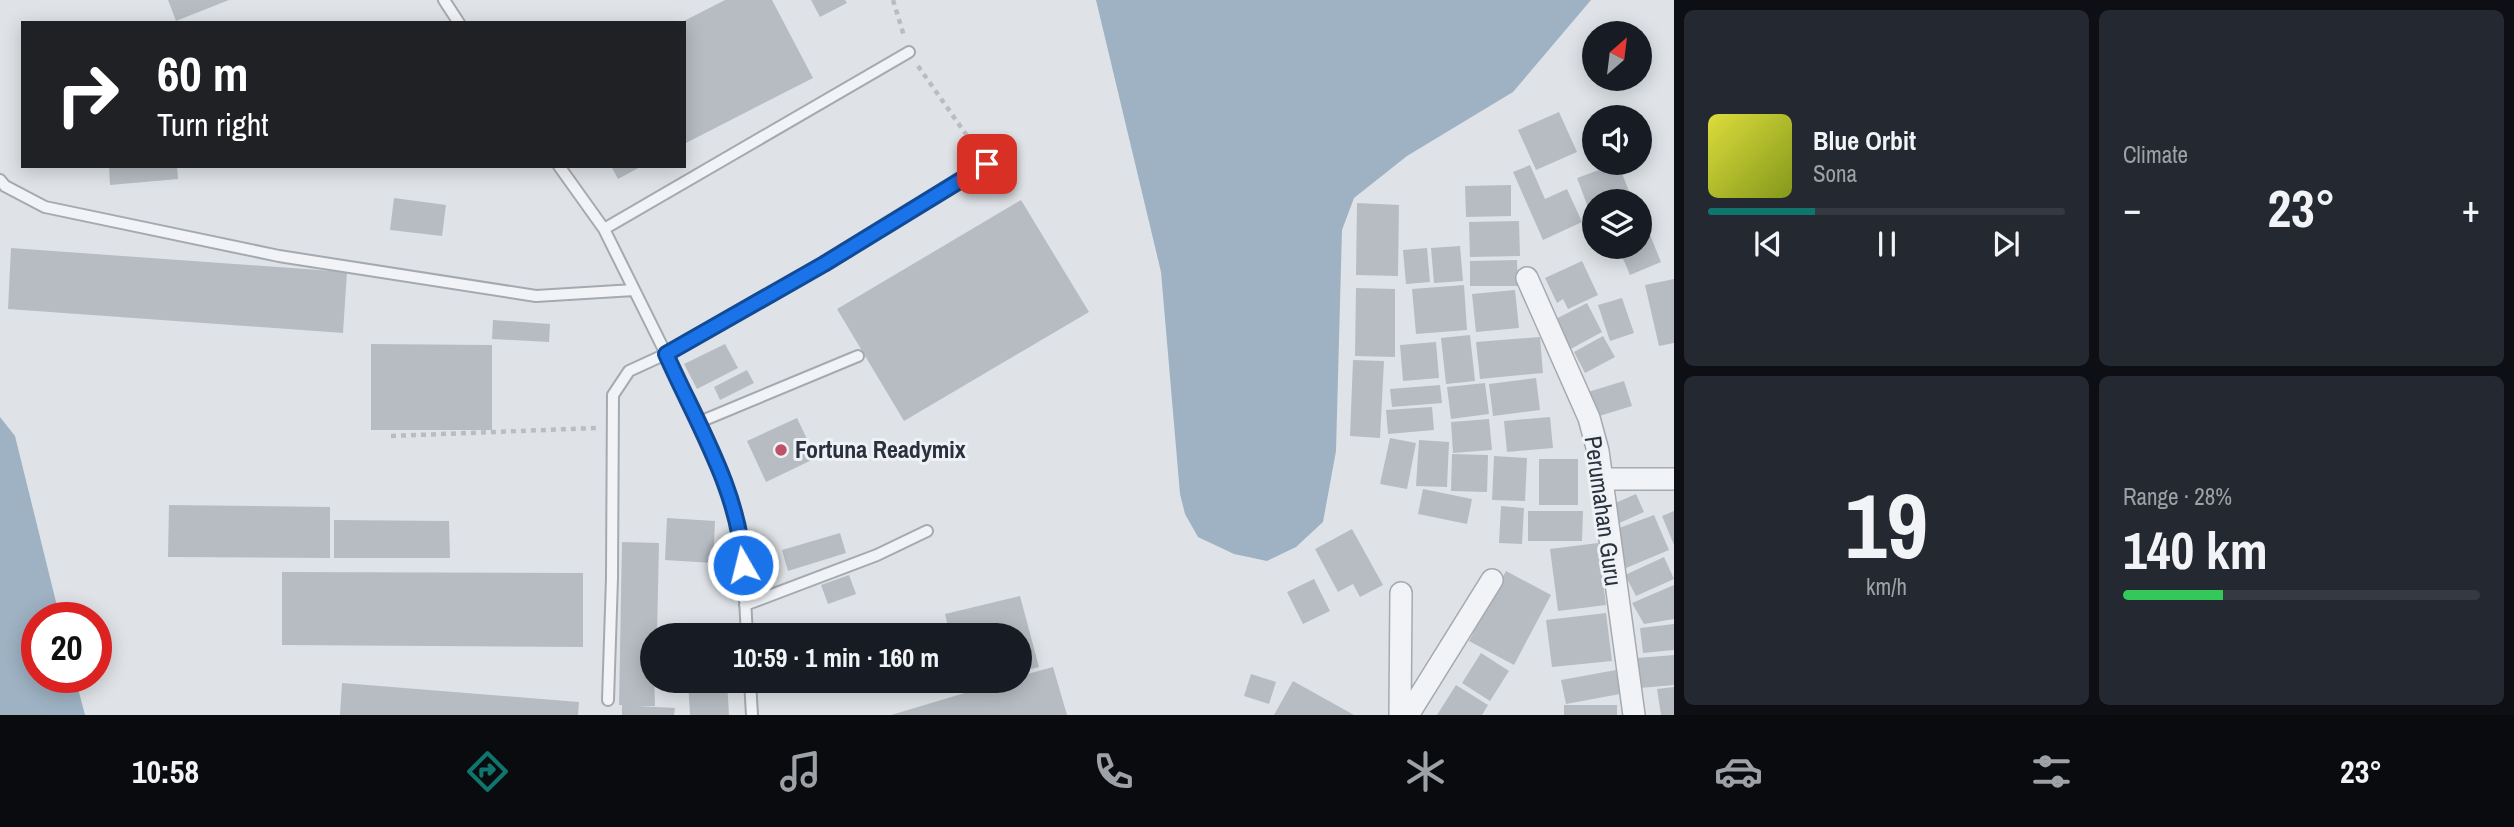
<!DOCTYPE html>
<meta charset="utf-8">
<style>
body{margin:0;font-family:"Archivo Narrow",sans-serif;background:#242831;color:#f1f3f6;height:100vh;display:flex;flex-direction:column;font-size:26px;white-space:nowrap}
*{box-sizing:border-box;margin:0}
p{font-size:23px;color:#9ea1a6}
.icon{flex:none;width:38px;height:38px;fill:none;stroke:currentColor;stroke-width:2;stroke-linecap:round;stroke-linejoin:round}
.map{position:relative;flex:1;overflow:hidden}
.side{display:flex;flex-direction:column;gap:10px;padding:10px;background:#0d0f14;width:840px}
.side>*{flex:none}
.banner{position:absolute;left:21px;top:21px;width:665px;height:147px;border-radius:0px;box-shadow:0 4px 18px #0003;background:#202124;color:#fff;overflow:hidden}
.needle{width:46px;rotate:28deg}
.tools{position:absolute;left:1582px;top:21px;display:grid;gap:14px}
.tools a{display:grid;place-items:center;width:70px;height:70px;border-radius:50%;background:#171b24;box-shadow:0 4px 18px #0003;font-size:35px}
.speed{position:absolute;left:21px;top:602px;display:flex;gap:14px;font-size:35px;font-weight:700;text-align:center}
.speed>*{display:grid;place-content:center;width:91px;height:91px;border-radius:50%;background:#171b24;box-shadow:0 4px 18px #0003;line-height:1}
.speed .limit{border:10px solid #d22;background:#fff;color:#111}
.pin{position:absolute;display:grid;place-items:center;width:60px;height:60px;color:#fff;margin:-30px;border-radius:14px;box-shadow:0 4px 10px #0006}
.me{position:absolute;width:77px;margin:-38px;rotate:352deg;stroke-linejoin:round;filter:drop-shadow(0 0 5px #0008)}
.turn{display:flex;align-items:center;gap:24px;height:147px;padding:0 21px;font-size:32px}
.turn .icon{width:91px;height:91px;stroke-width:2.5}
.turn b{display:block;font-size:49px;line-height:60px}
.big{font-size:52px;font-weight:700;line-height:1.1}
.side .card{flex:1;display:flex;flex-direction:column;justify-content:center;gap:10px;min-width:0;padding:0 24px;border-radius:10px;background:#242831}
.side .dial{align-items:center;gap:0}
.dial b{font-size:91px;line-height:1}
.song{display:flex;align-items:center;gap:21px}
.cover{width:84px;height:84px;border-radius:10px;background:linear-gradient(135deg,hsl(60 70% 55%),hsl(70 70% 35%))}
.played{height:7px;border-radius:4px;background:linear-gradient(90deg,#0f766e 30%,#363941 30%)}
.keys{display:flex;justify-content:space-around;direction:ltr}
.heat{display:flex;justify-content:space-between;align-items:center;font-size:38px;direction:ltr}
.charge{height:10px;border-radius:5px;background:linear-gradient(90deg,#34c759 28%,#363941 0)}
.side .tiles{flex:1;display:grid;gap:10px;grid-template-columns:repeat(2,1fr)}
.trip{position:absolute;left:640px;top:623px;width:392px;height:70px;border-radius:35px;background:#171b24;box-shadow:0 4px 18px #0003;font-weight:700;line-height:70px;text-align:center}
.menu{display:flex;height:112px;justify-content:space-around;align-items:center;background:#090b0e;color:#9ea1a6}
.menu .icon{width:49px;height:49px}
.menu .selected{color:#0f766e}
.menu b{font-size:32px;color:#f1f3f6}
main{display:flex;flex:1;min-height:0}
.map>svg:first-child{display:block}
.water{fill:#9eb2c3}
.building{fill:#b7bcc3}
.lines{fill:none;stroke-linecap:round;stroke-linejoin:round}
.service-casing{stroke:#a5aab0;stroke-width:14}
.minor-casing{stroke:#a5aab0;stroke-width:24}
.path{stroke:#b9bdc2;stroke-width:4.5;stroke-dasharray:5 5;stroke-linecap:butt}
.service{stroke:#f1f3f6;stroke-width:10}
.minor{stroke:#f1f3f6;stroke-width:21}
.route-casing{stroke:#114b97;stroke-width:18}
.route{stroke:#1a73e8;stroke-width:12}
.poi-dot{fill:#be5267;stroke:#eef1f5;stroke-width:2.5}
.labels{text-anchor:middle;stroke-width:6;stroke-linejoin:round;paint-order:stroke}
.poi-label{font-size:24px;font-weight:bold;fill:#2a313c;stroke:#eef1f5;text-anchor:start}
.street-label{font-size:24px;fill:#2a313c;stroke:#eef1f5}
</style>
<main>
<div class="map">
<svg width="1674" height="715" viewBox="0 0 1674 715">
<rect width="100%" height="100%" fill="#dfe3e7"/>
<path class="water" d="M1096 0H1591L1513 92 1407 156 1354 198 1342 230 1336 451 1323 522 1296 547 1267 561 1234 554 1198 537 1185 514 1180 494 1161 272Z
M0 417 15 436 60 618H37V677H75L85 715H0Z"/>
<path class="building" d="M168 0H229L176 21Z
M725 0H772L813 78 684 144V23H680Z
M811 0H845L847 3 820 17Z
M1559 112 1577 152 1536 170 1518 130Z
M1618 163 1630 194 1612 201H1594V208L1589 210 1577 178Z
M1530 165 1545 199 1567 189 1582 222 1543 240 1513 172Z
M109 166H177L178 179 110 185Z
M611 166H642L618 179Z
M1511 185V216L1466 217 1465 186Z
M394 198 446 205 442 236 390 230Z
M1021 200 1089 312 904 421 837 309Z
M1357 203 1399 205 1398 276 1356 275Z
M1519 221 1520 256 1470 257 1469 222Z
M1650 235 1661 262 1630 275 1619 249 1640 247V239Z
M1460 246 1463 281 1434 283 1431 248Z
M11 248 347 272 343 333 8 309Z
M1427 248 1430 282 1406 284 1403 250Z
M1517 260 1518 286H1470V261Z
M1582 261 1598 295 1568 309 1563 299 1557 303 1545 278Z
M1674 279V343L1659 346 1645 285Z
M1464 285 1467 330 1416 334 1412 289Z
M1356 288 1395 289V357L1355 356Z
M1515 290 1519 328 1476 332 1472 294Z
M1622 298 1634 333 1610 341 1598 305Z
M1587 303 1602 332 1567 351 1552 321Z
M493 320 550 324 549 342 492 339Z
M1470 335 1475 381 1446 384 1441 338Z
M1603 336 1615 357 1585 373 1574 352Z
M1540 337 1543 373 1480 379 1476 342Z
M1436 342 1439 378 1403 381 1400 345Z
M371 344 492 345V430H371Z
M725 344 738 368 697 389 684 364Z
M1353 360 1384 361 1380 438 1350 436Z
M747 370 754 383 720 400 714 387Z
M1536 378 1540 410 1493 416 1489 384Z
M1624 381 1632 406 1596 417 1588 392Z
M1485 383 1489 414 1451 419 1447 387Z
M1440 385 1442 403 1392 407 1390 389Z
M1432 407 1434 430 1388 434 1386 410Z
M1550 417 1553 448 1507 452 1504 421Z
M797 418 816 458 766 482 747 441Z
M1489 419 1492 450 1453 453 1451 422Z
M1390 438 1416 443 1407 489 1380 484Z
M1419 440 1449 442 1447 487 1416 486Z
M1452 454 1488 455 1487 492 1451 491Z
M1494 456 1527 458 1525 501 1492 500Z
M1539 459H1578V505H1539Z
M1423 489 1472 499 1467 524 1418 514Z
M1636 494 1644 512 1615 525 1606 507Z
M169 505 330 507V558L168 557Z
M1501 506 1524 508 1522 544 1499 543Z
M1528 511H1583L1582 541H1528Z
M1674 511V545L1662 516Z
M1654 515 1669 550 1626 568 1611 531Z
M667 518 715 521 713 563 665 560Z
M334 520 449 521 450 558H334Z
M1352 529 1383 585 1360 597 1353 584 1338 592 1315 549Z
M840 533 846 553 788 571 782 550Z
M622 542 659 543 657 635H653L655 706H637L675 708 674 715H622V705H619Z
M1598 543 1606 605 1558 611 1550 549Z
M1664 557 1674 579 1636 596 1625 575Z
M1506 571 1551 595 1514 665 1469 641Z
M282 572 583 573V647L282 645Z
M849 575 856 594 828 604 821 585Z
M1314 579 1330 611 1303 624 1287 592Z
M1674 585V619L1644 624 1632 603Z
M1020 596 1039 667 1020 672V635H950L945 614Z
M1606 613 1612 661 1552 667 1546 620Z
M1674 624V650L1643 653 1640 628Z
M1481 653 1509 671 1490 701 1462 683Z
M1674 655V685L1640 688 1637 658Z
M1053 667 1067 715H891L1005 681H1020V676Z
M1616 670 1620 694 1566 704 1561 680Z
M1251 674 1276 682 1269 704 1244 696Z
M688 681H727L729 715H690Z
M962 681H980V682L963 686Z
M1293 681 1354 715H1274Z
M342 683 579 702 578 715H340Z
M1456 685 1488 705 1482 715H1437Z
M1674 687V715H1661L1657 689Z
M1564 705H1617V715H1564Z"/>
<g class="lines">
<g class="service-casing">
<path id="service" d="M444 0 459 23
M559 166 604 229 666 354 727 491 742 545 747 635
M0 180 5 186 45 207 279 256 536 296 634 290
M604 229 909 52
M697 423 858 356
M745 605 877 555 927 531
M750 681 752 715
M608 700 612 578 613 395 629 371 666 354 824 264 987 164"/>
</g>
<g class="minor-casing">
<path id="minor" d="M1527 278 1589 418 1598 451 1634 715
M1600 479H1674
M1400 715 1401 593
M1408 715 1492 580"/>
</g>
<path class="path" d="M893 0 904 36
M918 66 977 150
M391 436 596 428"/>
<use href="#service" class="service"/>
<use href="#minor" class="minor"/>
</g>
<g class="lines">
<g class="route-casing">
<path id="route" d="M743 565C740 492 695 420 666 354L824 264 987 164"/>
</g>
<use href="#route" class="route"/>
</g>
<circle class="poi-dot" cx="781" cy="450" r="7"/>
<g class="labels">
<g class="poi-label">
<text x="795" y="458">Fortuna Readymix</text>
</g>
<g class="street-label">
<text transform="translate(1603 511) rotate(82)" y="8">Perumahan Guru</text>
</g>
</g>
</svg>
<div class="tools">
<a><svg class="needle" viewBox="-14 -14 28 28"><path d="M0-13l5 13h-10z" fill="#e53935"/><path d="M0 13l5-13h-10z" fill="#9ea1a6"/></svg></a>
<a><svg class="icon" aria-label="sound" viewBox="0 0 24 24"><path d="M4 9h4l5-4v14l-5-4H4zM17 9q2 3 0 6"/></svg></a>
<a><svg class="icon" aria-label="layers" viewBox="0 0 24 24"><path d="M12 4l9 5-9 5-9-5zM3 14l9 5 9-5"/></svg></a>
</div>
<div class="speed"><div class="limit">20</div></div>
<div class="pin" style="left:987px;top:164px;background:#d93025"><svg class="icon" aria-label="arrive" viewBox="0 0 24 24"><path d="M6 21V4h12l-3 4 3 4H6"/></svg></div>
<svg class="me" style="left:743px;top:565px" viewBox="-20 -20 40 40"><circle r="17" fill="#1a73e8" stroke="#fff" stroke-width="3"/><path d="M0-11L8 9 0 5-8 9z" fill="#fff"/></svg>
<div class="trip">10:59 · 1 min · 160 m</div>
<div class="banner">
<div class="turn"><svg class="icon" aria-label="right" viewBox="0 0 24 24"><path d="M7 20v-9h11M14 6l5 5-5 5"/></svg><div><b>60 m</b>Turn right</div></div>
</div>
</div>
<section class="side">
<div class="tiles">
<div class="card">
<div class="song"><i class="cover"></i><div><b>Blue Orbit</b><p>Sona</p></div></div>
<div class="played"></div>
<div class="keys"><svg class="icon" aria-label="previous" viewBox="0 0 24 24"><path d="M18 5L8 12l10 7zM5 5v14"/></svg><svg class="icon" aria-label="pause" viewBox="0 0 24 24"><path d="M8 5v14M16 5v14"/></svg><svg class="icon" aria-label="next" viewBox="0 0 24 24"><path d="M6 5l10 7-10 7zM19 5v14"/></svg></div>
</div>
<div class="card"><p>Climate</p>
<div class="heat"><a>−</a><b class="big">23°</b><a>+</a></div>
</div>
<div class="card dial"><b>19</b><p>km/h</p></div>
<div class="card"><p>Range · 28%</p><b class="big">140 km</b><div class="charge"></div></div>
</div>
</section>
</main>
<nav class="menu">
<b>10:58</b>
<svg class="icon selected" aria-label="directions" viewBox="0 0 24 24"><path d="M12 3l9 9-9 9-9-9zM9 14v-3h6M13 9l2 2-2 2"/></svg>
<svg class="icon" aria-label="music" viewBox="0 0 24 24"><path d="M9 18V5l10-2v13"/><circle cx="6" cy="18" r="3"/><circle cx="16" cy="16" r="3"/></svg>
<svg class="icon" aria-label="phone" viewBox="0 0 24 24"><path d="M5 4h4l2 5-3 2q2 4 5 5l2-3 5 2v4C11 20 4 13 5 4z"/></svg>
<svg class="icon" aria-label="climate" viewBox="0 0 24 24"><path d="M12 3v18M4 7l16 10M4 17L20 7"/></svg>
<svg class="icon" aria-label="car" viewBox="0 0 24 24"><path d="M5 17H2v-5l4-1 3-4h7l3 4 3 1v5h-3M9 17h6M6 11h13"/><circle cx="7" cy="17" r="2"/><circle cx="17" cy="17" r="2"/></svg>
<svg class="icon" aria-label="filters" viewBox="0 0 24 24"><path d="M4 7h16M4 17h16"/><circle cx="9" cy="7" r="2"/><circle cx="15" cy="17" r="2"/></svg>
<b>23°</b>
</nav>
